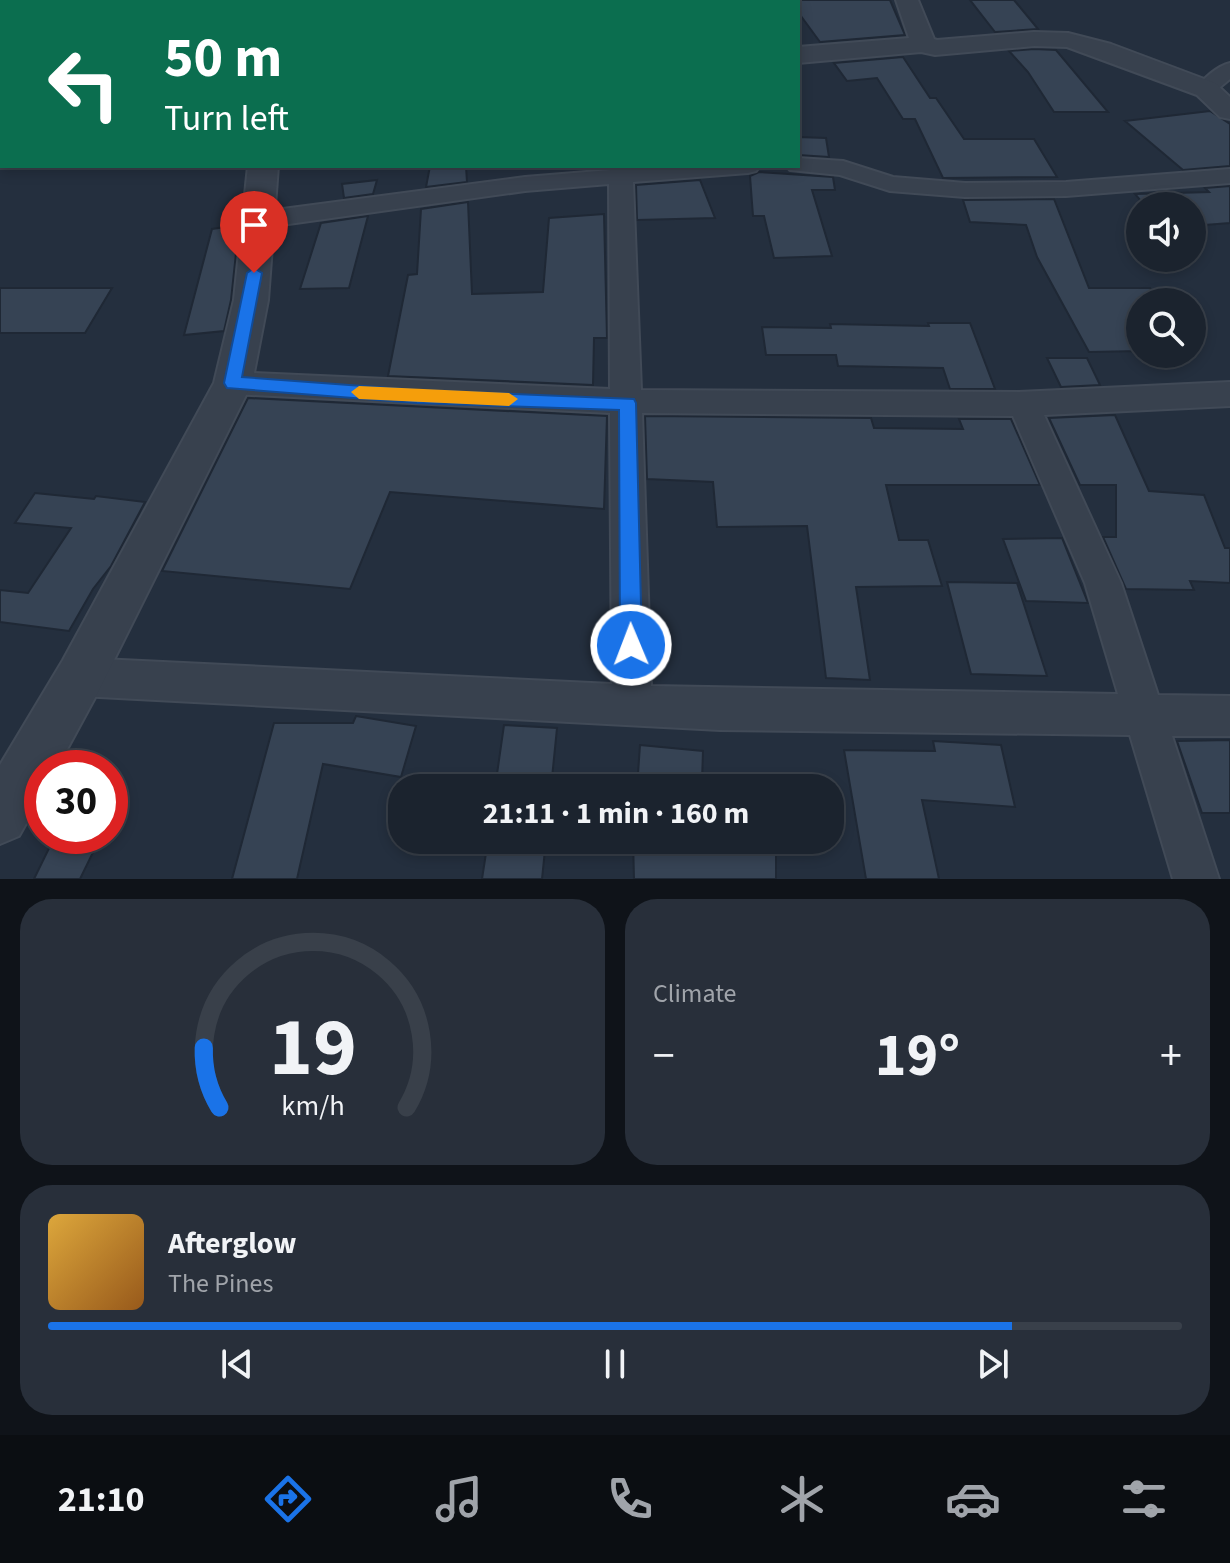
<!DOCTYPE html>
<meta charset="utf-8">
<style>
body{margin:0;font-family:"Source Sans 3",sans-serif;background:#282f3a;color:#f1f3f6;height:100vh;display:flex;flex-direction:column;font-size:30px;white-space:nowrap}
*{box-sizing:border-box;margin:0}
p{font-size:26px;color:#a0a4aa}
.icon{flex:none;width:44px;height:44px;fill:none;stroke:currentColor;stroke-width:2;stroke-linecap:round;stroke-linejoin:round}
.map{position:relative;height:879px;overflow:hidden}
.side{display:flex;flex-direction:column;gap:20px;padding:20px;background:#0f1319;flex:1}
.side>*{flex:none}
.guide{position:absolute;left:0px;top:0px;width:800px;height:168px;box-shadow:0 4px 12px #0003,0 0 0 2px #39404a;background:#0b6e4f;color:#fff;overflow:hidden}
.buttons{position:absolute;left:1126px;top:192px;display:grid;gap:16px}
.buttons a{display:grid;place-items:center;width:80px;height:80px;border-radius:50%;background:#1b232e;box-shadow:0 4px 12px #0003,0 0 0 2px #39404a;font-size:40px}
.speed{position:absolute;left:24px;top:750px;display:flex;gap:16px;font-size:40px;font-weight:700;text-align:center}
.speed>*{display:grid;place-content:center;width:104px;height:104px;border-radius:50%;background:#1b232e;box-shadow:0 4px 12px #0003,0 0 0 2px #39404a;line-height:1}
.speed .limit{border:12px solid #d22;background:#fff;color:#111}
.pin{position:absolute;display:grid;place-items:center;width:68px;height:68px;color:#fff;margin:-82px -34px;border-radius:50% 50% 50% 0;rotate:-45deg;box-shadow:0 0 8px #0007}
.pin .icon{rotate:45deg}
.me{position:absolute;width:88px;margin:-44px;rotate:359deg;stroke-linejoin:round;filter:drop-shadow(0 0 6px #0008)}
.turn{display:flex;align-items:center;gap:28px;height:168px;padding:0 32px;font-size:36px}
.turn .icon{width:104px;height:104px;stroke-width:2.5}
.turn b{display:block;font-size:56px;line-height:68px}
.big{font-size:60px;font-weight:700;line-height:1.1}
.side .widget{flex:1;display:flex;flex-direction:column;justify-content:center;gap:12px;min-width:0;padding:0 28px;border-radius:32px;background:#282f3a}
.side .dial{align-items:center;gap:0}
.dial svg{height:208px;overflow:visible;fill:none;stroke:#39404a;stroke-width:7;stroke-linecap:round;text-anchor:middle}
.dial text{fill:#f1f3f6;stroke:none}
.song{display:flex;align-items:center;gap:24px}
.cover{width:96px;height:96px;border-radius:12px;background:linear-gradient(135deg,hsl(40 70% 55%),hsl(30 70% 35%))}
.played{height:8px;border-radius:4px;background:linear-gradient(90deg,#1a73e8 85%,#39404a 85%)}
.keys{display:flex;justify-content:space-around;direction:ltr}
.heat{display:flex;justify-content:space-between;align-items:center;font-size:44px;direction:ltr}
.side .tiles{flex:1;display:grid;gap:20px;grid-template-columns:1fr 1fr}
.widget:last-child{grid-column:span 2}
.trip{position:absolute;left:388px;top:774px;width:456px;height:80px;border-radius:32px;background:#1b232e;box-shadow:0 4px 12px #0003,0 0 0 2px #39404a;font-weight:700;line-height:80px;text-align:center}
.tab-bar{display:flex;height:128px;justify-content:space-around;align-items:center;background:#0b0e12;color:#a0a4aa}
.tab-bar .icon{width:56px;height:56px}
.tab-bar .current{color:#1a73e8}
.tab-bar b{font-size:36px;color:#f1f3f6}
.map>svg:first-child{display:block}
.building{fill:#364354;stroke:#1f2835;stroke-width:2}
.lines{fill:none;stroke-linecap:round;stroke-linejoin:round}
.minor-casing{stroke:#414a57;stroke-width:4}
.tertiary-casing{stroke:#414a57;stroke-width:4}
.minor{fill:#38414e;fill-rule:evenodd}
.tertiary{fill:#38414e;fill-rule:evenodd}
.rail{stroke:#5a6575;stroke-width:4;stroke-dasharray:5 5;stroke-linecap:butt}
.route{fill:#1a73e8;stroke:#114b97;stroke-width:2}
.slow{fill:#f59e0b}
</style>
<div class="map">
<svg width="1230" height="879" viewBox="0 0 1230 879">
<rect width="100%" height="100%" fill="#242f3e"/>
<path class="building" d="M789 0H890L905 35 820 42 798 12V2Z
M970 0H1014L1038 29 995 32Z
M1034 49 1056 50 1108 112H1054L1028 72 1009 51Z
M903 57 930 98H936L964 139H1034L1057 177 943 178 915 119H903L877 78 847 81 834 63Z
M1210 111 1230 124V166L1183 170 1125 121Z
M798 137 826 138 829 157 798 155Z
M430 166H466L467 182 426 187Z
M759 172 833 177 835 190H812L832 256 774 258 764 216H753L750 176Z
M377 180 373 194 344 198 342 184Z
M700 180 715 218 637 220 636 185Z
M1230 186V223L1192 226V206H1145L1135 194 1209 192 1205 188Z
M1054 199 1089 288H1150L1159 302H1140V351L1089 352 1037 257 1026 225 970 222 963 200Z
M468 202 472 294 543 292 549 218 604 214 607 338H594L593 385 388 376 408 275 417 274 421 209Z
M368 216 349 288 300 289 321 223Z
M239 225 231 300 224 331 184 335 212 229Z
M0 288H112L85 333H0Z
M928 323H970L995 389H950L943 368 838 366 836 355H766L762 327 831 328 830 324 929 326Z
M1047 358H1087L1100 385 1061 387Z
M248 398 607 416 604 509 390 492 350 589 162 571Z
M1115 415 1149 491 1204 495 1225 548H1230V583L1190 581 1194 590 1126 589 1103 537H1116V485H1080L1049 418Z
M645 416 871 418 874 428 963 429 959 419H1011L1040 485H886L899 540H928L942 586 856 587 870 680 826 678 807 526 717 527 713 482 647 479Z
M35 493 94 499 96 496 145 502 111 566 93 589 69 631 0 622V590L28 593 71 528 15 523Z
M1062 538 1088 603 1026 601 1003 539Z
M947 582 1017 583 1047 676 971 674Z
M356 716 416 726 401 777 323 764 297 879H232L274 723H353Z
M504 725 557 728 551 788H495Z
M1230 740V813H1202L1177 741Z
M933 741 1001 745 1015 807 922 800 939 879H866L844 750 935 751Z
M640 745 703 751 702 781 754 788H637Z
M55 836H101L80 879H34Z
M488 840H546L542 879H482Z
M633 840H776V879H634Z"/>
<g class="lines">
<g class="minor-casing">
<path id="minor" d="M489 0H530L488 2Z
M1230 63V79L1213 93H1199L1195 89C1203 79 1217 66 1230 63Z
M798 158 843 161 893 177 965 183 1066 182 1230 169V183L1066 196 965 197 890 191 840 175 790 170 787 166H798Z
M660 166H760L756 171 748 173 633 182 641 390 1019 392 1230 382V406L1044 415 1121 583 1158 695 1230 696V736H1172L1219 879H1173L1130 735 720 730 80 696 66 691 60 677 66 663 80 658 612 684 610 413 233 394 222 391 218 383 222 375 233 372 610 389 609 184 525 191 260 228 251 226 247 220 251 214 260 212 525 177ZM642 413 1013 416 1085 583 1118 694 651 686Z"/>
</g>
<g class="tertiary-casing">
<path id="tertiary" d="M3 0H29L2 3Z
M896 0H918L934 39 937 40 1034 32 1068 33 1111 44 1215 83 1230 97V119L1220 117 1197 95 1067 47 1034 46 935 55 921 52 798 63V47L909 38Z
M0 133H2V151H0Z
M248 166H278L268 300 252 383 97 694 57 768H42V795L19 836 0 844V765L63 660 214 383 234 300Z"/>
</g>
<use href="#minor" class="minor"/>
<use href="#tertiary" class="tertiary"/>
<path class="rail" d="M79 2 83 0
M99 2 103 0"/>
</g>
<path class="route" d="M254 268 262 273 242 377 417 390 634 399 636 403 642 645 639 652 631 655 624 652 620 645 619 410 417 403 227 388 224 383 247 273Z"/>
<path class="slow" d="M359 386 509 393 518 399 509 406 359 399 351 392Z"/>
</svg>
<div class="buttons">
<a><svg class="icon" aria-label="sound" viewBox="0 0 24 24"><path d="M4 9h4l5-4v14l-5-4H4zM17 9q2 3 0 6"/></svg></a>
<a><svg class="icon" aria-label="search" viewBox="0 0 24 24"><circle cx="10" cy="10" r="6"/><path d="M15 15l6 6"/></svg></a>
</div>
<div class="speed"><div class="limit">30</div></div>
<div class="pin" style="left:254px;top:273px;background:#d93025"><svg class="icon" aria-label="arrive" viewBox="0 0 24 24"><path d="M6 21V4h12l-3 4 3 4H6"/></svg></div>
<svg class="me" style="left:631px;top:645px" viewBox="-20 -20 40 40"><circle r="17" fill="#1a73e8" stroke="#fff" stroke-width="3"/><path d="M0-11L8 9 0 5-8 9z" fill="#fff"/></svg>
<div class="trip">21:11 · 1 min · 160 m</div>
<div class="guide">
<div class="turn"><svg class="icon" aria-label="left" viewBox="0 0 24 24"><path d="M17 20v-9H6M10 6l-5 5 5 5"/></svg><div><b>50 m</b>Turn left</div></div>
</div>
</div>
<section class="side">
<div class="tiles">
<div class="widget dial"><svg viewBox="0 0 100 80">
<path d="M14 69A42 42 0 1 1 86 69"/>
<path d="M14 69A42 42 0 0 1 8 46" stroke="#1a73e8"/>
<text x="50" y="56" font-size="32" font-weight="700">19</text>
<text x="50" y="72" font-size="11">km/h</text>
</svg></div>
<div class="widget"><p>Climate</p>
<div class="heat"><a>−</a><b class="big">19°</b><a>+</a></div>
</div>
<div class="widget">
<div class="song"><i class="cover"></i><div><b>Afterglow</b><p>The Pines</p></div></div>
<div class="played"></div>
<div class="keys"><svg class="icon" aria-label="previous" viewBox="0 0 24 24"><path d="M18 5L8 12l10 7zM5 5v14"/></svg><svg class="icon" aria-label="pause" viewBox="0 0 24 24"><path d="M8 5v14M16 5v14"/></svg><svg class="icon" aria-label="next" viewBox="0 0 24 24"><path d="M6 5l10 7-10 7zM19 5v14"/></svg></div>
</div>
</div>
</section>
<nav class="tab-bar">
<b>21:10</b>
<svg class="icon current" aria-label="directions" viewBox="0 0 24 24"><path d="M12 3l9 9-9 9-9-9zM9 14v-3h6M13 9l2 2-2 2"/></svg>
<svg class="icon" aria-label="music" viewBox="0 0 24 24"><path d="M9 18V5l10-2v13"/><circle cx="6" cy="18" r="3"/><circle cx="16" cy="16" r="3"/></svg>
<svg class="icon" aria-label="phone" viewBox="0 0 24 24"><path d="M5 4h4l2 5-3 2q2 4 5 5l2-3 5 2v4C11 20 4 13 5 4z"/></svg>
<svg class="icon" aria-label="climate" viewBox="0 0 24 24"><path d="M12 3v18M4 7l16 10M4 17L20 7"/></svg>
<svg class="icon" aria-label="car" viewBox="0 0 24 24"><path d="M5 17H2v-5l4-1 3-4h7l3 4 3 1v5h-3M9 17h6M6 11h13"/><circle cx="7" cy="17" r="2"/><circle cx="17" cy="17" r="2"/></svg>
<svg class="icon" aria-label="filters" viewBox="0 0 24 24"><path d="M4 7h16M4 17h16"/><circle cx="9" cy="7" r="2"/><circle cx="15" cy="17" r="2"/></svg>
</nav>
